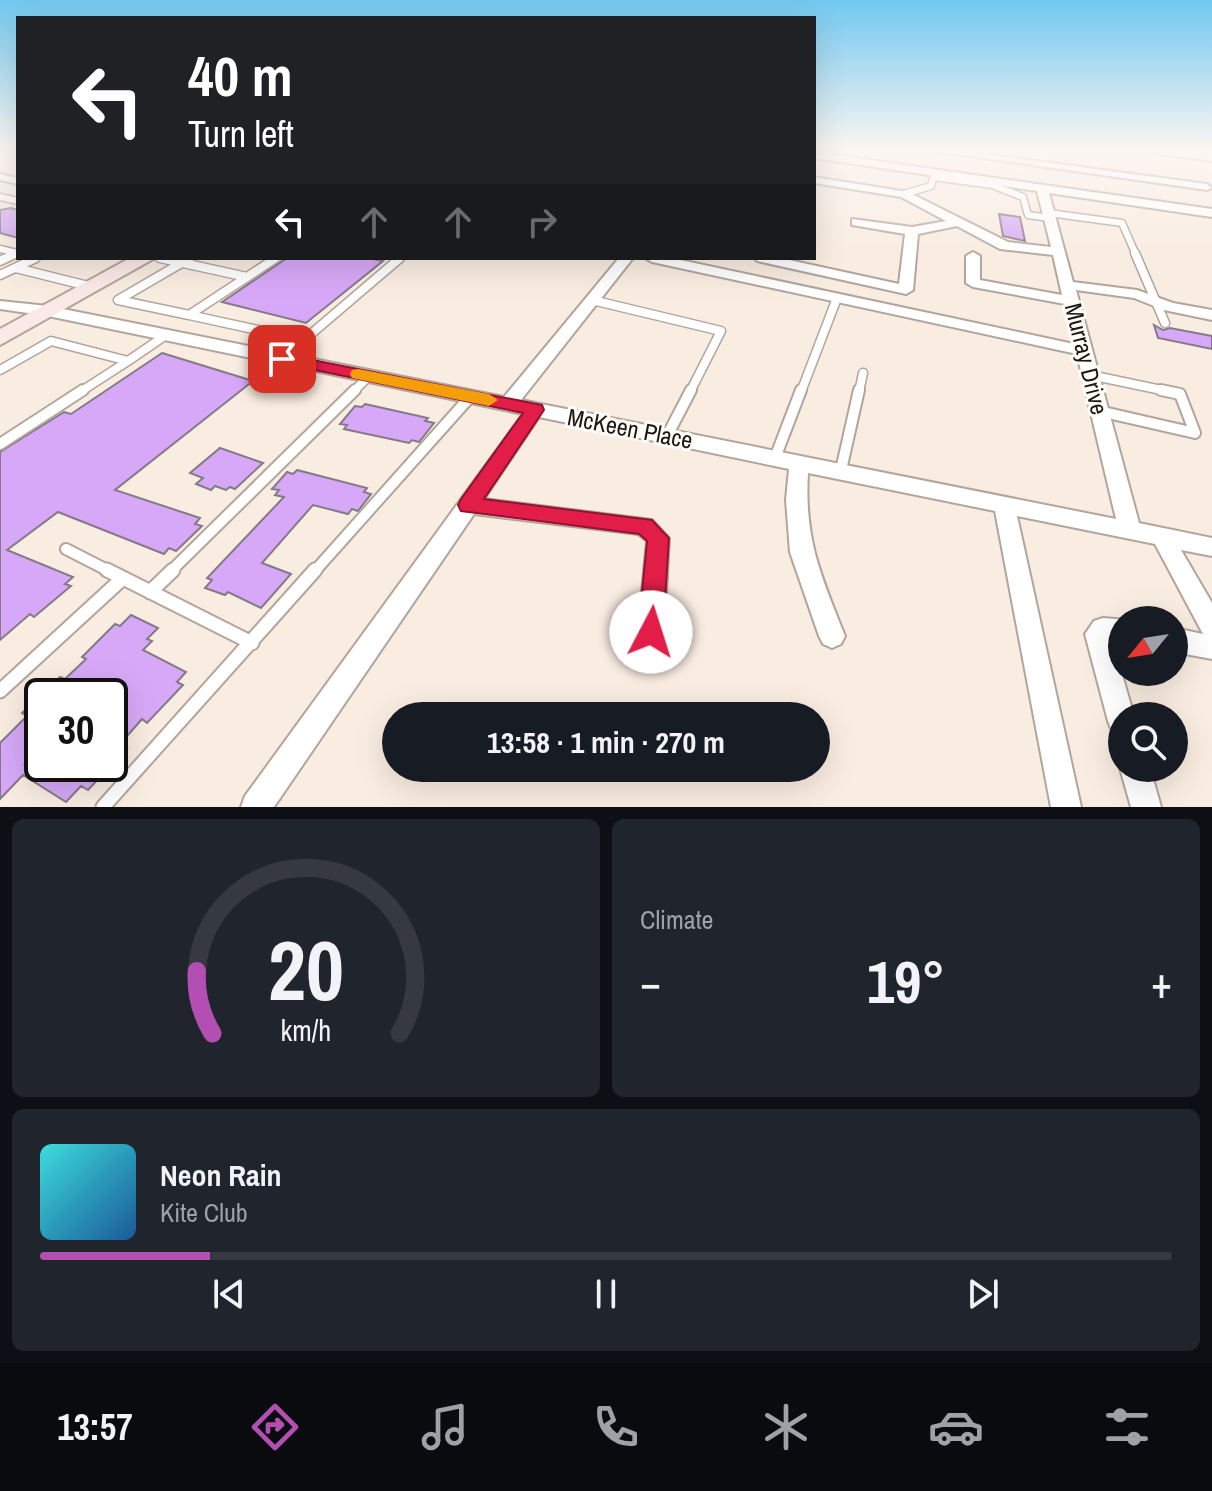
<!DOCTYPE html>
<meta charset="utf-8">
<style>
body{margin:0;font-family:"Archivo Narrow",sans-serif;background:#20242c;color:#f1f3f6;height:100vh;display:flex;flex-direction:column;font-size:30px;white-space:nowrap}
*{box-sizing:border-box;margin:0}
p{font-size:26px;color:#9ea1a6}
.icon{flex:none;width:44px;height:44px;fill:none;stroke:currentColor;stroke-width:2;stroke-linecap:round;stroke-linejoin:round}
.map{position:relative;height:807px;overflow:hidden}
.panel{display:flex;flex-direction:column;gap:12px;padding:12px;background:#0d0f14;flex:1}
.panel>*{flex:none}
.hud{position:absolute;left:16px;top:16px;width:800px;height:244px;border-radius:0px;box-shadow:0 8px 32px #0002;background:#202124;color:#fff;overflow:hidden}
.needle{width:52px;rotate:240deg}
.fabs{position:absolute;left:1108px;top:606px;display:grid;gap:16px}
.fabs a{display:grid;place-items:center;width:80px;height:80px;border-radius:50%;background:#171b24;box-shadow:0 8px 32px #0002;font-size:40px}
.speed{position:absolute;left:24px;top:678px;display:flex;gap:16px;font-size:40px;font-weight:700;text-align:center}
.speed>*{display:grid;place-content:center;width:104px;height:104px;border-radius:50%;background:#171b24;box-shadow:0 8px 32px #0002;line-height:1}
.speed .limit{border:4px solid #111;border-radius:12px;background:#fff;color:#111}
.pin{position:absolute;display:grid;place-items:center;width:68px;height:68px;color:#fff;margin:-34px;border-radius:16px;box-shadow:0 4px 12px #0006}
.me{position:absolute;width:88px;margin:-44px;rotate:5deg;stroke-linejoin:round;filter:drop-shadow(0 0 6px #0008)}
.turn{display:flex;align-items:center;gap:28px;height:168px;padding:0 40px;font-size:36px}
.turn .icon{width:104px;height:104px;stroke-width:2.5}
.turn b{display:block;font-size:56px;line-height:68px}
.lanes{display:flex;align-items:center;height:76px;padding:0 40px;background:#0003;justify-content:center;gap:40px;direction:ltr}
.lanes .off{opacity:.35}
.big{font-size:60px;font-weight:700;line-height:1.1}
.panel .card{flex:1;display:flex;flex-direction:column;justify-content:center;gap:12px;min-width:0;padding:0 28px;border-radius:12px;background:#20242c}
.panel .dial{align-items:center;gap:0}
.dial svg{height:208px;overflow:visible;fill:none;stroke:#363941;stroke-width:7;stroke-linecap:round;text-anchor:middle}
.dial text{fill:#f1f3f6;stroke:none}
.song{display:flex;align-items:center;gap:24px}
.cover{width:96px;height:96px;border-radius:12px;background:linear-gradient(135deg,hsl(180 70% 55%),hsl(210 70% 35%))}
.played{height:8px;border-radius:4px;background:linear-gradient(90deg,#b34eb3 15%,#363941 15%)}
.keys{display:flex;justify-content:space-around;direction:ltr}
.heat{display:flex;justify-content:space-between;align-items:center;font-size:44px;direction:ltr}
.panel .tiles{flex:1;display:grid;gap:12px;grid-template-columns:1fr 1fr}
.card:last-child{grid-column:span 2}
.trip{position:absolute;left:382px;top:702px;width:448px;height:80px;border-radius:40px;background:#171b24;box-shadow:0 8px 32px #0002;font-weight:700;line-height:80px;text-align:center}
.dock{display:flex;height:128px;justify-content:space-around;align-items:center;background:#090b0e;color:#9ea1a6}
.dock .icon{width:56px;height:56px}
.dock .on{color:#b34eb3}
.dock b{font-size:36px;color:#f1f3f6}
.map>svg:first-child{display:block}
.building{fill:#d7a8f7;stroke:#827b87;stroke-width:2;fill-rule:evenodd}
.lines{fill:none;stroke-linecap:round;stroke-linejoin:round}
.service-far3-casing{stroke:#b2a69c;stroke-width:9}
.service-far2-casing{stroke:#b2a69c;stroke-width:11}
.service-far1-casing{stroke:#b2a69c;stroke-width:14}
.service-casing{stroke:#b2a69c;stroke-width:17}
.minor-casing{stroke:#b2a69c;stroke-width:4}
.tertiary-casing{stroke:#b2a69c;stroke-width:4}
.secondary-casing{stroke:#b2a69c;stroke-width:4}
.service-far3{stroke:#fff;stroke-width:6}
.service-far2{stroke:#fff;stroke-width:8}
.service-far1{stroke:#fff;stroke-width:10}
.service{stroke:#fff;stroke-width:13}
.minor{fill:#fff;fill-rule:evenodd}
.tertiary{fill:#fff;fill-rule:evenodd}
.secondary{fill:#fbe9e7;fill-rule:evenodd}
.route{fill:#e11d48;stroke:#92132f;stroke-width:2}
.slow{fill:#f59e0b}
.labels{text-anchor:middle;stroke-width:6;stroke-linejoin:round;paint-order:stroke}
.street-label{font-size:24px;fill:#1b1713;stroke:#fefcf9}
</style>
<div class="map">
<svg width="1212" height="807" viewBox="0 0 1212 807">
<rect width="100%" height="100%" fill="#f9ece1"/>
<path class="building" d="M11 208 18 210V238L0 233V210Z
M999 214 1020 217 1025 241 1003 236Z
M287 258H368L383 261 306 323 222 302Z
M1154 325 1163 330 1170 328 1212 336V349L1158 338Z
M162 353 253 381 115 490 200 518 195 524 202 526 176 551 169 548 164 554 58 512 7 550 73 577 65 584 71 586 34 617 30 614 0 640V452L64 412 71 414Z
M365 404 428 418 425 421 434 423 419 442 412 440 409 443 344 429 347 425 340 424 355 406 362 407Z
M220 448 263 463 235 489 230 487 226 490 215 486 211 490 196 484 203 478 190 473Z
M297 470 367 488 364 492 371 494 358 511 352 509 348 514 313 505 262 563 291 574 261 608 228 592 225 595 205 588 212 580 207 578 284 497 275 495 279 490 272 489 287 472 293 474Z
M131 615 158 628 147 639 152 641 143 650 186 672 177 682 183 685 147 723 142 719 120 744 127 748 88 790 81 786 66 802 23 775 0 799V743L27 716 22 713 60 677 65 679 86 659 82 657 115 624 120 626ZM42 696H110V764H25L42 747Z"/>
<g class="lines">
<g class="service-far3-casing">
<path id="service-far3" d="M934 177 992 185 1023 197 1028 215 1050 218
M904 194 931 186 934 175
M0 197 18 201
M1049 213 1122 223 1136 255
M0 249 17 253
M13 255 18 253"/>
</g>
<g class="service-far2-casing">
<path id="service-far2" d="M1135 253 1165 323
M160 258 247 277
M190 258 118 300 189 315 276 258
M0 261 17 253
M16 268 92 287
M0 275 36 258
M592 300 721 331 690 392
M189 315 304 340 400 258
M282 359 304 340
M128 361 166 335
M0 370 51 341 128 361 80 392
M1090 375 1171 392
M353 392 369 376
M801 392 837 298
M859 392 863 373"/>
</g>
<g class="service-far1-casing">
<path id="service-far1" d="M1099 411 1195 433 1180 394 1161 390
M667 436 691 390
M0 444 83 390
M775 458 801 390
M841 470 859 390
M66 549 111 572
M170 572 355 390
M314 572 470 397"/>
</g>
<g class="service-casing">
<path id="service" d="M107 570 123 578
M150 592 173 570
M0 691 123 578 252 643
M103 807 315 570"/>
</g>
<g class="minor-casing">
<path id="minor" d="M927 150H956L1207 184 1212 188 1207 190Z
M814 152 1212 209V217L1049 193 1073 282 1137 290 1173 303 1212 310V320L1164 310 1134 298 1076 290 1139 523 1212 538V556L1181 550 1212 603V659L1174 652V628L1203 634 1155 544 1017 516 1081 807H1051L995 511 808 473C804 539 821 576 845 636L841 644 832 648 823 644 819 636 790 552 786 500 789 469 539 417 484 499 652 520 669 538 664 632 660 640 651 643 642 640 638 632 647 541 638 534 474 514 274 807H241L245 796 523 414 48 316 0 309V301L48 306 504 397 619 258H633L521 400 1116 519 1077 354 652 262 645 258H671L1074 344 1065 304 973 287 966 283V256L973 252 980 256V280L1062 295 1053 255 1000 249 957 226 918 234 913 290 906 294 757 261 755 258H780L899 284 905 234 852 225V219L912 227 946 221 901 197 814 183V177L908 192 1008 242 1051 247 1037 191 814 158Z
M0 174 18 178V184L0 180Z
M1103 618 1128 620H1122V640H1112L1134 716H1122V735L1112 731 1108 721 1085 634 1094 621Z
M1122 764V768H1150L1161 807H1131L1120 768Z"/>
</g>
<g class="tertiary-casing">
<path id="tertiary" d="M1154 150 1212 153V161L1160 154Z"/>
</g>
<g class="secondary-casing">
<path id="secondary" d="M130 258H155L0 345V329Z"/>
</g>
<use href="#service-far3" class="service-far3"/>
<use href="#service-far2" class="service-far2"/>
<use href="#service-far1" class="service-far1"/>
<use href="#service" class="service"/>
<use href="#minor" class="minor"/>
<use href="#tertiary" class="tertiary"/>
<use href="#secondary" class="secondary"/>
</g>
<linearGradient id="sky" x2="0" y2="1"><stop stop-color="#71c8f0"/><stop offset="0.57" stop-color="#fcf6f2"/><stop offset="1" stop-color="#fcf6f2" stop-opacity="0"/></linearGradient>
<rect width="1212" height="263" fill="url(#sky)"/>
<path class="route" d="M282 354 542 405 544 410 484 499 652 520 669 538 663 632 660 640 651 644 642 640 638 632 647 541 639 534 461 511 458 505 461 499 523 413 276 362 274 359Z"/>
<path class="slow" d="M358 369 489 394 498 400 489 406 352 378 350 374 352 370Z"/>
<g class="labels">
<g class="street-label">
<text transform="translate(1086 359) rotate(76)" y="8">Murray Drive</text>
<text transform="translate(630 429) rotate(11)" y="8">McKeen Place</text>
</g>
</g>
</svg>
<div class="fabs">
<a><svg class="needle" viewBox="-14 -14 28 28"><path d="M0-13l5 13h-10z" fill="#e53935"/><path d="M0 13l5-13h-10z" fill="#9ea1a6"/></svg></a>
<a><svg class="icon" aria-label="search" viewBox="0 0 24 24"><circle cx="10" cy="10" r="6"/><path d="M15 15l6 6"/></svg></a>
</div>
<div class="speed"><div class="limit">30</div></div>
<div class="pin" style="left:282px;top:359px;background:#d93025"><svg class="icon" aria-label="arrive" viewBox="0 0 24 24"><path d="M6 21V4h12l-3 4 3 4H6"/></svg></div>
<svg class="me" style="left:651px;top:632px" viewBox="-20 -20 40 40"><circle r="19" fill="#fff"/><path d="M0-13L10 11 0 6-10 11z" fill="#e11d48"/></svg>
<div class="trip">13:58 · 1 min · 270 m</div>
<div class="hud">
<div class="turn"><svg class="icon" aria-label="left" viewBox="0 0 24 24"><path d="M17 20v-9H6M10 6l-5 5 5 5"/></svg><div><b>40 m</b>Turn left</div></div>
<div class="lanes"><svg class="icon" aria-label="left" viewBox="0 0 24 24"><path d="M17 20v-9H6M10 6l-5 5 5 5"/></svg><svg class="icon off" aria-label="ahead" viewBox="0 0 24 24"><path d="M12 20V5M6 11l6-6 6 6"/></svg><svg class="icon off" aria-label="ahead" viewBox="0 0 24 24"><path d="M12 20V5M6 11l6-6 6 6"/></svg><svg class="icon off" aria-label="right" viewBox="0 0 24 24"><path d="M7 20v-9h11M14 6l5 5-5 5"/></svg></div>
</div>
</div>
<section class="panel">
<div class="tiles">
<div class="card dial"><svg viewBox="0 0 100 80">
<path d="M14 69A42 42 0 1 1 86 69"/>
<path d="M14 69A42 42 0 0 1 8 45" stroke="#b34eb3"/>
<text x="50" y="56" font-size="32" font-weight="700">20</text>
<text x="50" y="72" font-size="11">km/h</text>
</svg></div>
<div class="card"><p>Climate</p>
<div class="heat"><a>−</a><b class="big">19°</b><a>+</a></div>
</div>
<div class="card">
<div class="song"><i class="cover"></i><div><b>Neon Rain</b><p>Kite Club</p></div></div>
<div class="played"></div>
<div class="keys"><svg class="icon" aria-label="previous" viewBox="0 0 24 24"><path d="M18 5L8 12l10 7zM5 5v14"/></svg><svg class="icon" aria-label="pause" viewBox="0 0 24 24"><path d="M8 5v14M16 5v14"/></svg><svg class="icon" aria-label="next" viewBox="0 0 24 24"><path d="M6 5l10 7-10 7zM19 5v14"/></svg></div>
</div>
</div>
</section>
<nav class="dock">
<b>13:57</b>
<svg class="icon on" aria-label="directions" viewBox="0 0 24 24"><path d="M12 3l9 9-9 9-9-9zM9 14v-3h6M13 9l2 2-2 2"/></svg>
<svg class="icon" aria-label="music" viewBox="0 0 24 24"><path d="M9 18V5l10-2v13"/><circle cx="6" cy="18" r="3"/><circle cx="16" cy="16" r="3"/></svg>
<svg class="icon" aria-label="phone" viewBox="0 0 24 24"><path d="M5 4h4l2 5-3 2q2 4 5 5l2-3 5 2v4C11 20 4 13 5 4z"/></svg>
<svg class="icon" aria-label="climate" viewBox="0 0 24 24"><path d="M12 3v18M4 7l16 10M4 17L20 7"/></svg>
<svg class="icon" aria-label="car" viewBox="0 0 24 24"><path d="M5 17H2v-5l4-1 3-4h7l3 4 3 1v5h-3M9 17h6M6 11h13"/><circle cx="7" cy="17" r="2"/><circle cx="17" cy="17" r="2"/></svg>
<svg class="icon" aria-label="filters" viewBox="0 0 24 24"><path d="M4 7h16M4 17h16"/><circle cx="9" cy="7" r="2"/><circle cx="15" cy="17" r="2"/></svg>
</nav>
